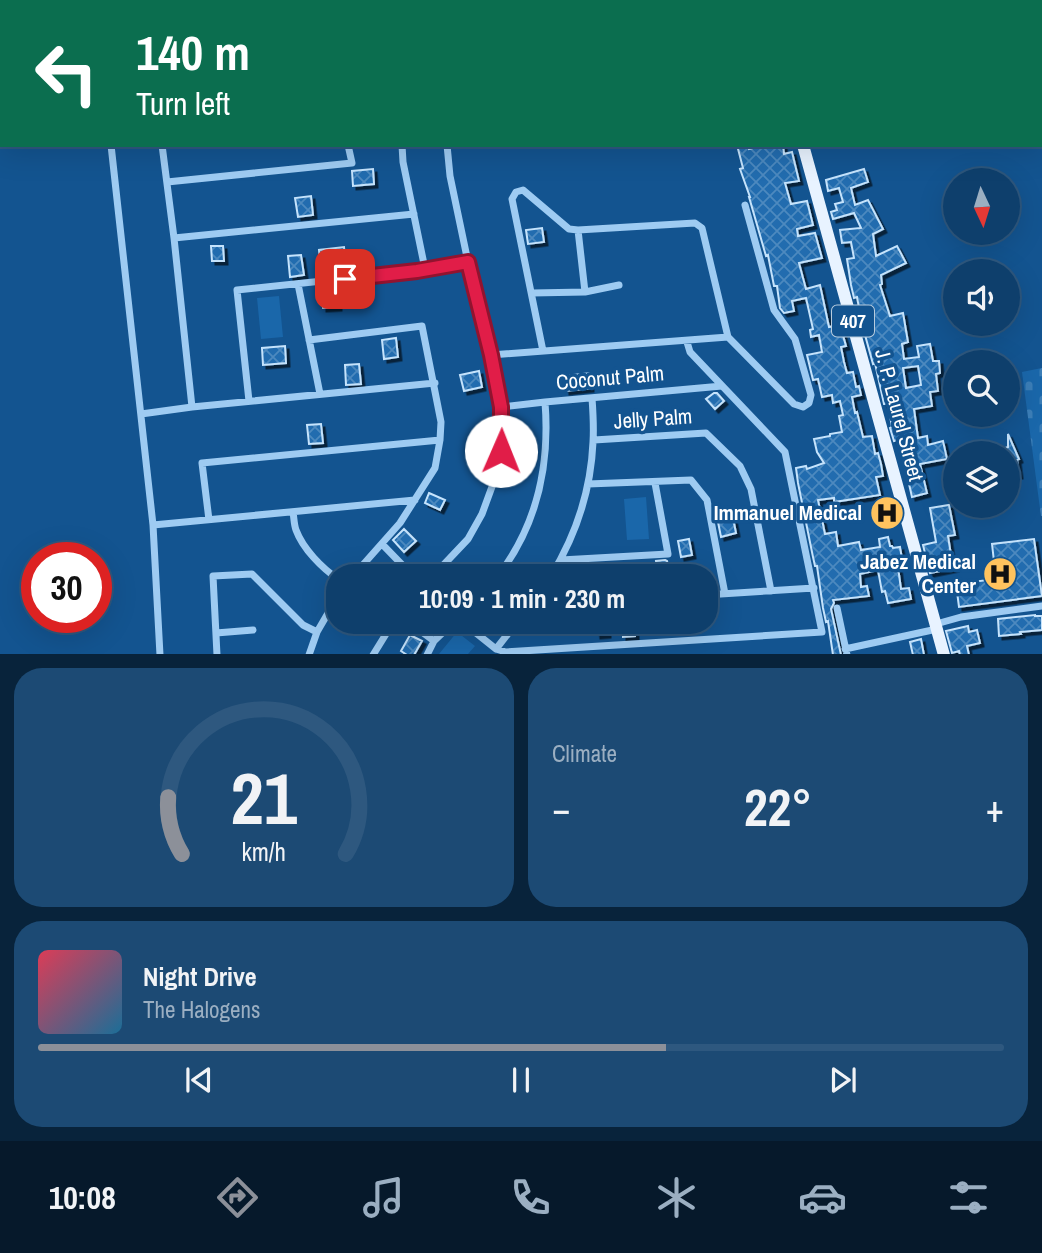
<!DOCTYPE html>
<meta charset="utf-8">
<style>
body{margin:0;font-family:"Archivo Narrow",sans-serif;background:#1c4a74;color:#f1f3f6;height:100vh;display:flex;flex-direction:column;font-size:26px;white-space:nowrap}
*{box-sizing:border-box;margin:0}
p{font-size:23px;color:#9bafc2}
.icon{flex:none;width:38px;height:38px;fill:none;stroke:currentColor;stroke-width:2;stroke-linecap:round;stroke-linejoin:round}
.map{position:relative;height:654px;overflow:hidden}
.panel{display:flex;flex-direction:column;gap:14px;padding:14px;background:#08233b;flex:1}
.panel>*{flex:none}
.top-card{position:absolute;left:0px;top:0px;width:1043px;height:147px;box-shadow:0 7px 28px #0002,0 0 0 2px #2e587f;background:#0b6e4f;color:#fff;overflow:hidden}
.needle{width:46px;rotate:176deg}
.controls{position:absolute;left:943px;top:168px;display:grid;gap:14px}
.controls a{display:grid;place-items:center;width:77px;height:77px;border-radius:50%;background:#0e3f6c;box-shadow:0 7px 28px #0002,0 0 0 2px #2e587f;font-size:35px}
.speed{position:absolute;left:21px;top:542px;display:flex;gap:14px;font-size:35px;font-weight:700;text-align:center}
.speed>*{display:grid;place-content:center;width:91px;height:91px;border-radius:50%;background:#0e3f6c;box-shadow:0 7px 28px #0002,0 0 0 2px #2e587f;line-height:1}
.speed .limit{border:10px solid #d22;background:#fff;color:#111}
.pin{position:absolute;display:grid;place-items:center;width:60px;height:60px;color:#fff;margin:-30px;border-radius:14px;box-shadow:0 4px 10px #0006}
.me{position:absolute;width:77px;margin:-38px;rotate:1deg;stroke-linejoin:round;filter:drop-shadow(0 0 5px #0008)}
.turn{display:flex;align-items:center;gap:24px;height:147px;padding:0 21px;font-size:32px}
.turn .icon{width:91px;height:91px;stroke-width:2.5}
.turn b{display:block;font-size:49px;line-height:60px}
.big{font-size:52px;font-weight:700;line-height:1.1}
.panel .widget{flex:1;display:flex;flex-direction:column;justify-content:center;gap:10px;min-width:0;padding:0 24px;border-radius:28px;background:#1c4a74}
.panel .dial{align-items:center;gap:0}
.dial svg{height:182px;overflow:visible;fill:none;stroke:#2e587f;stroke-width:7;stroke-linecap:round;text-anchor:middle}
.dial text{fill:#f1f3f6;stroke:none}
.song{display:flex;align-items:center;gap:21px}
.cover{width:84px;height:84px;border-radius:10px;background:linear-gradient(135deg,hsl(350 70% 55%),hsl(200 70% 35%))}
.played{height:7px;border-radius:4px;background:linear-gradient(90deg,#8c9099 65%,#2e587f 65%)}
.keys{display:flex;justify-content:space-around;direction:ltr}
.heat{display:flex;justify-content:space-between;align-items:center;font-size:38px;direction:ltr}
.panel .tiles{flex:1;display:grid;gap:14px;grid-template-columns:1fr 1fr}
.widget:last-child{grid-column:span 2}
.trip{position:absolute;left:326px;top:564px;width:392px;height:70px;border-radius:28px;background:#0e3f6c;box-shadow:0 7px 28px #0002,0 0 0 2px #2e587f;font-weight:700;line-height:70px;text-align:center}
.tabs{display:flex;height:112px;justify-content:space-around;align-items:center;background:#06192b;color:#9bafc2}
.tabs .icon{width:49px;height:49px}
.tabs .current{color:#8c9099}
.tabs b{font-size:32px;color:#f1f3f6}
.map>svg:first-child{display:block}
.green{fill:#1a67aa}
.cemetery{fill:url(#cemetery-stones)}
.building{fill:url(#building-cross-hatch);stroke:#c5e3fc;stroke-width:2;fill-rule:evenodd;filter:url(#shadow)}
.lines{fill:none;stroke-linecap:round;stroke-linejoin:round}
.street{stroke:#9ecbf2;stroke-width:7}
.primary{stroke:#e8f3ff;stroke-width:12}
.route-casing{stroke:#92132f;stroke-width:18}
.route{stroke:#e11d48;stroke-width:12}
.labels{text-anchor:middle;stroke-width:7;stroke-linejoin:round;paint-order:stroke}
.shield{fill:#135490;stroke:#b8ccde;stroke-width:2}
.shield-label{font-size:19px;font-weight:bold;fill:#fff}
.street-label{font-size:21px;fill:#fff;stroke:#135490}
.poi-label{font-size:21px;font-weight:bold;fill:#fff;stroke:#135490;text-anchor:end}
</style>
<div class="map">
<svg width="1042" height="655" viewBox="0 0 1042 655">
<defs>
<pattern id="cemetery-stones" width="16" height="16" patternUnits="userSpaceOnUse" patternTransform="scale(1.75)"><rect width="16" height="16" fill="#1a67aa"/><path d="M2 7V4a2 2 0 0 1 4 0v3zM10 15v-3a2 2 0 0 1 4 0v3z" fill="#3c7eb7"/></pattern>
<pattern id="building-cross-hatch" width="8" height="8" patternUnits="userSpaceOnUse" patternTransform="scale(1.75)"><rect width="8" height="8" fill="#206caf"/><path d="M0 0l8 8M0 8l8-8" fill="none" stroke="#4d89bf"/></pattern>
<filter id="shadow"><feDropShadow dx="3.5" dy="3.5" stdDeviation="0" flood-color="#0009"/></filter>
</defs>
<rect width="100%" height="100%" fill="#135490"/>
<path class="green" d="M279 296 283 337 261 339 257 298Z
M646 497 649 539 627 540 624 499Z
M457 632 475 646 468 654H439Z"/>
<path class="cemetery" d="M1042 368V516H1041L1022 372Z"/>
<path class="building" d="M737 145H748L749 149 765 145H783L784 154 792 152 799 181 785 183 791 204 807 201 813 225 797 229 798 236 815 233 822 258 799 263 803 278 806 289 820 285 829 327 840 325 846 346 841 347 844 362 847 373 853 372 856 387 859 386 861 395 852 397 855 413 857 412 863 437 872 436 875 454 878 453 881 464 883 476 876 477 880 495 834 502V498L818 500 825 534 836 532 838 546 859 542 861 550 880 547 879 539 888 537 890 546H892L893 548 900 547 902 559 897 560 901 589 909 588 911 599 888 603 885 591 882 592 878 570 860 574 861 587 867 586 869 596 833 600 834 603 831 609 841 655H833L828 621 826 622 823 608 817 566H815L813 557 798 483 796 468 806 466 807 469 824 463 817 452 814 439 830 436V434L842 432 839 416 843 415 840 401 833 403 832 395 822 397 818 379 813 380 807 355 822 352 819 335 811 337 810 330 813 329 806 298 792 301 794 311 784 313 780 308 777 286H774L768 255 766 256 749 197H750L740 169 743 168Z
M373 169 374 184 353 186 352 171Z
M864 169 868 182 851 188 855 205 868 200 883 229 873 234 876 256 897 246 906 263 881 275 882 284 880 285 890 316 903 313 908 342 902 344 904 359 919 357 917 346 930 344 933 361H939L940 373 936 374 938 391 930 392 932 406 914 409 918 438 927 436 928 445 943 441 947 459 920 464 927 493 912 497 899 440 894 441 890 428 892 427 888 404H884L875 363 873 364 862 324 857 297 854 298 851 285 847 259 854 258 851 242 842 243 840 230 861 228 854 213 833 219 831 212 837 210 835 204 843 202 839 188 828 191 826 180ZM918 366 921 385 906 388 903 368Z
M311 196 313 215 298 217 295 198Z
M542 228 544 242 528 244 526 230Z
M211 246H223L224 261H212Z
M344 247 346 268 321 271 319 250Z
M301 255 304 275 290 277 288 256Z
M337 291 338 307 323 308 322 292Z
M396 338 398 357 384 359 382 340Z
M285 346 286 363 263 365 262 348Z
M359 364 361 384 346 385 345 365Z
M479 371 482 387 464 391 460 375Z
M591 373 592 381H590V388L566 391 564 376Z
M714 393H717L724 401 715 409 706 399Z
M321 424 323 443 309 444 307 425Z
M1008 434 1019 459 1017 460 1019 475H1011L1008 453H992L1008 447Z
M429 493 445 500 440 510 425 503Z
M949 505 955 535 948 536 951 555 952 554 955 568 930 573 923 545 936 542 930 508Z
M733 518 736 533 721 537 718 522Z
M404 529 416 541 404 552 393 540Z
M689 539 692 555 681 557 678 541Z
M1034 539 1042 596 959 607 956 584 996 579 992 544Z
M665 560 667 561 668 565H673L674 574 658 575 656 561Z
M1035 615V616H1042V630L1020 632 1021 634 999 636 998 619Z
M618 621 639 622 640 631H635V636L623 637V630L607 631V634L597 635 596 625 618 623Z
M968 626 969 632 977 630 980 643 967 646 969 655H960L959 651 952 653 946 631Z
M410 635 422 641 414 655H407L401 651Z
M921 639 924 655H913L910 642Z"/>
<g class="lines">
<path class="street" d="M512 2 514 0
M111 145 153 525 160 655
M162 145 174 238 192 407
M402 145 403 162 425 269
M167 182 352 163 348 145
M578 230 585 292
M174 238 414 214
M298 284 320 394
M532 293 585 292 619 285
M309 340 422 326 441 422 440 440 435 468 400 523 353 576
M543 351 512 199 516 192 523 190 569 229 578 230 695 223 702 228 728 337 794 404 803 407 809 403 811 395 795 339 774 310 745 205
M491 355 728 337
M249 401 237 290 417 271 468 262
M501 407 545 402 722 386
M141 414 192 407 435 383
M594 440 706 433 740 466 751 489 771 591
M588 484 691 480 707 500 725 594
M293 512C294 518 294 525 296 530 303 549 322 568 338 579
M209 520 202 463 440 440
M153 525 415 500
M382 544 413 576
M561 560 668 554 655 483
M433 576 468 539 482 514 493 484 501 451V407L491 355 468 262 450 176 447 145
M498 576C538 524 550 465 545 402
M551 576C576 535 591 489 593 442 594 427 593 412 592 398
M705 595 814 588
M837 608 847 655
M407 621 434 641
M461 621 496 649 506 652 822 632 785 452 690 352 687 342
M936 624 961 617 1042 606
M216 633 253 630
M496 649 518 621
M845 649 937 629
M217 655 213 576 252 574 303 625 317 632
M309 655 317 632 338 596
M373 655 394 621
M427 655 434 641 455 621"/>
<path class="primary" d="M679 0 681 2
M803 145 944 655"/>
</g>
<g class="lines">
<g class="route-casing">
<path id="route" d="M345 279 417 271 468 262 491 355 501 407V451"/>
</g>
<use href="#route" class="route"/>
</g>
<defs>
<g id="hospital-disc" transform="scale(1.75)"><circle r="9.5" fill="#ffc35e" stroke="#135490"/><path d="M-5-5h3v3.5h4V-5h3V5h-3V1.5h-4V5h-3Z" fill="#111"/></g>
</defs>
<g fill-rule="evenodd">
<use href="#hospital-disc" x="887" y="513"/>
<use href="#hospital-disc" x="1000" y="574"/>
</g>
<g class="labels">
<rect class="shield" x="832" y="305.5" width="42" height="31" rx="5"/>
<g class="shield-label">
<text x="853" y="328">407</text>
</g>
<g class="street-label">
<text transform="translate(610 378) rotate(-5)" y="7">Coconut Palm</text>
<text transform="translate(899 415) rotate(75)" y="7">J. P. Laurel Street</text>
<text transform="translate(653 419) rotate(-4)" y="7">Jelly Palm</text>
</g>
<g class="poi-label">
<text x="862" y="520">Immanuel Medical</text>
<text x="976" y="569">Jabez Medical<tspan x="976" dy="24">Center</tspan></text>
</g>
</g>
</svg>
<div class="controls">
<a><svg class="needle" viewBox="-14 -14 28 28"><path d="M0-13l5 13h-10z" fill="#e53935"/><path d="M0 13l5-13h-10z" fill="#9bafc2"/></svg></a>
<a><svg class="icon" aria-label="sound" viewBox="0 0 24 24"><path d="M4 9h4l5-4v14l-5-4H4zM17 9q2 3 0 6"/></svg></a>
<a><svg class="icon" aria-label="search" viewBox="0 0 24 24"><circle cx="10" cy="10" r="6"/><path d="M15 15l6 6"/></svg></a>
<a><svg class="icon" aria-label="layers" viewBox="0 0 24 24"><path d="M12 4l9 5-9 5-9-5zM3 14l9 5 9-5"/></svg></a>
</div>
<div class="speed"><div class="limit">30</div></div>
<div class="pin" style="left:345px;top:279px;background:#d93025"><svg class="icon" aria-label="arrive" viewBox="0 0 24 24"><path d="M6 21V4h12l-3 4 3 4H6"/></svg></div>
<svg class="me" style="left:501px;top:451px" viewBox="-20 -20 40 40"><circle r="19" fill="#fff"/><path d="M0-13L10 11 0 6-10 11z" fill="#e11d48"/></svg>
<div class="trip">10:09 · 1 min · 230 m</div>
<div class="top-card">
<div class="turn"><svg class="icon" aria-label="left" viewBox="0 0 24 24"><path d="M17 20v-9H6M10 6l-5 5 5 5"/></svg><div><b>140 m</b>Turn left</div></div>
</div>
</div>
<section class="panel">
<div class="tiles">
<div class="widget dial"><svg viewBox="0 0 100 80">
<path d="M14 69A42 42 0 1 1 86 69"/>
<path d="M14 69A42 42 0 0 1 8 44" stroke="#8c9099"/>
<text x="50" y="56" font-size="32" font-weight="700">21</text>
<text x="50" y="72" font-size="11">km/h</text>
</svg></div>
<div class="widget"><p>Climate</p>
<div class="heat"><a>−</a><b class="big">22°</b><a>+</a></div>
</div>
<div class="widget">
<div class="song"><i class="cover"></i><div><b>Night Drive</b><p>The Halogens</p></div></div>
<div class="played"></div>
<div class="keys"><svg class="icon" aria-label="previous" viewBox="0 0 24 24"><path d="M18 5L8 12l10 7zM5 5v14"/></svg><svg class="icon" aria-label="pause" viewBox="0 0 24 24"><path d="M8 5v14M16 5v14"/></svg><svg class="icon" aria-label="next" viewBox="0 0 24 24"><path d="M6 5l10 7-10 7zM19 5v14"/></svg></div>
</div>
</div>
</section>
<nav class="tabs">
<b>10:08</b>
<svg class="icon current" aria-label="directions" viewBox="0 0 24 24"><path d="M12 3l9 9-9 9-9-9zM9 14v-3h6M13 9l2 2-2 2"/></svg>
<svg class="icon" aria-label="music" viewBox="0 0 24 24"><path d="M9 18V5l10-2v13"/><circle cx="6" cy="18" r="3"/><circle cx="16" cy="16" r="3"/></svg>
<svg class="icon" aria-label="phone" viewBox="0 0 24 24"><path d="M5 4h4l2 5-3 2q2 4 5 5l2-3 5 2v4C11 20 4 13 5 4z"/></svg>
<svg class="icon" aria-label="climate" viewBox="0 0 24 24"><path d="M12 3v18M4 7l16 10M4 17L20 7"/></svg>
<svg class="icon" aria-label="car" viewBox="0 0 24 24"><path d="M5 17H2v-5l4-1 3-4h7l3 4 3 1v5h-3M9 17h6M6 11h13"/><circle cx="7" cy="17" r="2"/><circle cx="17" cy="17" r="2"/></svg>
<svg class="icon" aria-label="filters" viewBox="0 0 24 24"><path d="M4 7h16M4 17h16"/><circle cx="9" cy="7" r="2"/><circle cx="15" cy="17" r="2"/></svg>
</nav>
